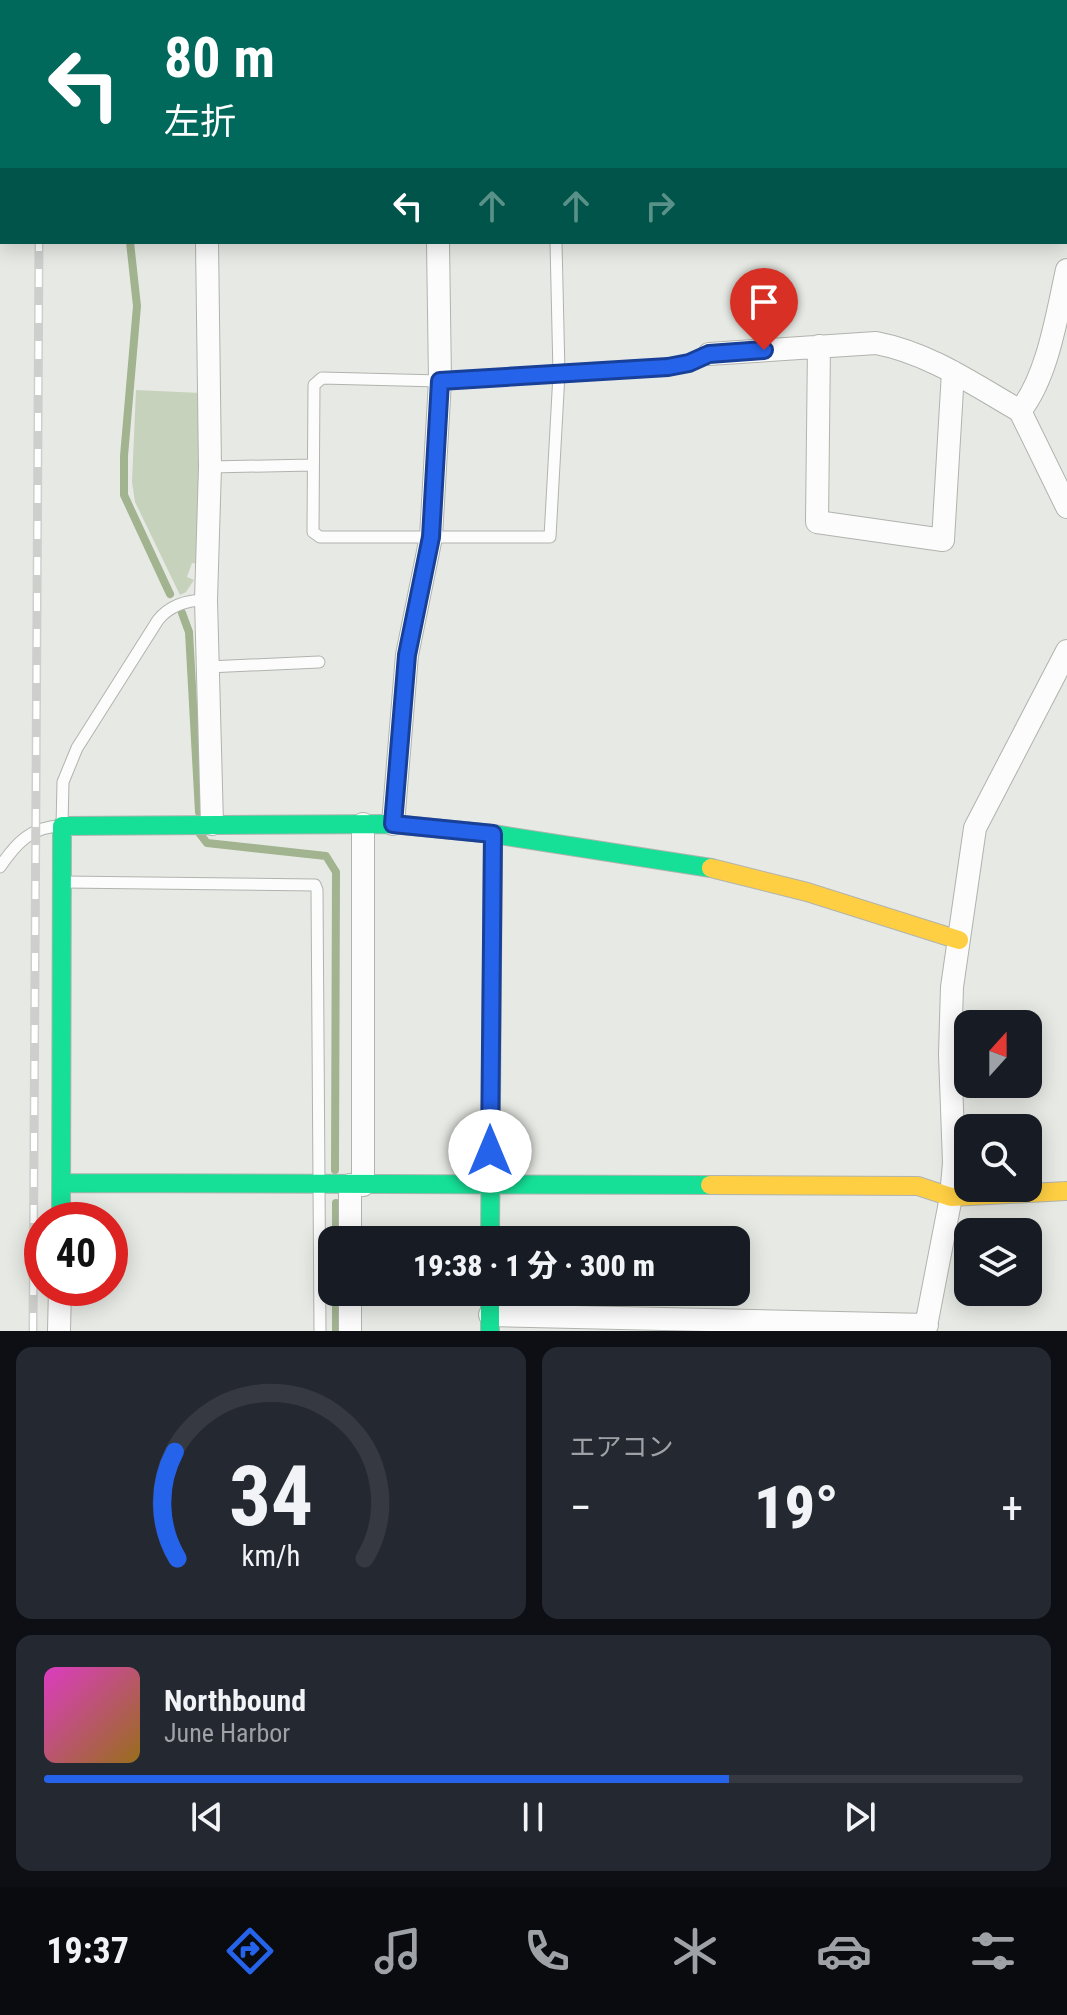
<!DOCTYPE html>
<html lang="ja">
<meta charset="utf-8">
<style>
body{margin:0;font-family:"Roboto Condensed","Noto Sans JP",sans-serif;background:#242831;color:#f1f3f6;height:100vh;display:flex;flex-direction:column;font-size:30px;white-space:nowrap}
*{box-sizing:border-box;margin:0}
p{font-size:26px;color:#9ea1a6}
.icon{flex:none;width:44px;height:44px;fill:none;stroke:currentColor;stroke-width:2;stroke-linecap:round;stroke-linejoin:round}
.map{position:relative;height:1331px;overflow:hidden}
.sheet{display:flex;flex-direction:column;gap:16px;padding:16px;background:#0d0f14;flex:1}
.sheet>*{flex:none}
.guide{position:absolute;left:0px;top:0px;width:1068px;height:244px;box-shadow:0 4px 20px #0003;background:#00695c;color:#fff;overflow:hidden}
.needle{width:52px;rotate:21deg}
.tools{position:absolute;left:954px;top:1010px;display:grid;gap:16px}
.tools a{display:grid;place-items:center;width:88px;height:88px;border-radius:16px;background:#171b24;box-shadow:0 4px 20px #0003;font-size:40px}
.speed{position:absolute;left:24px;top:1202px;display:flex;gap:16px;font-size:40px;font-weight:700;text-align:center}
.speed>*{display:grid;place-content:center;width:104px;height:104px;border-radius:50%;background:#171b24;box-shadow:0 4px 20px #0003;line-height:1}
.speed .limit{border:12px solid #d22;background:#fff;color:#111}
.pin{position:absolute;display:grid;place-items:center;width:68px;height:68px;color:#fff;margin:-82px -34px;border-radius:50% 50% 50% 0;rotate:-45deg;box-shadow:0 0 8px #0007}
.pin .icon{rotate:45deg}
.me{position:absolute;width:88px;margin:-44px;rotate:0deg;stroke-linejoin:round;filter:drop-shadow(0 0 6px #0008)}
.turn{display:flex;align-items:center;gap:28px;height:168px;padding:0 32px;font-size:36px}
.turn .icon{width:104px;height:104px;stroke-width:2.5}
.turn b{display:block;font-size:56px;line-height:68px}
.lanes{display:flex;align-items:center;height:76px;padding:0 32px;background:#0003;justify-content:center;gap:40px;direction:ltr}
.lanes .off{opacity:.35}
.big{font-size:60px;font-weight:800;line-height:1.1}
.sheet .widget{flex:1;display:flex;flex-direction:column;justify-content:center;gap:12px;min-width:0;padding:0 28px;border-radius:16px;background:#242831}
.sheet .dial{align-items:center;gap:0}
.dial svg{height:208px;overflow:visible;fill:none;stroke:#363941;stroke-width:7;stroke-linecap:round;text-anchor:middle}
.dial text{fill:#f1f3f6;stroke:none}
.song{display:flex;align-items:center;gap:24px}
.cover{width:96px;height:96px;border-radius:12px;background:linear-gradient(135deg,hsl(310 70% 55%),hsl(40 70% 35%))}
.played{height:8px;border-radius:4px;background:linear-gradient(90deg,#2563eb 70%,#363941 70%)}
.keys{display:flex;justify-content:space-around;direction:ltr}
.heat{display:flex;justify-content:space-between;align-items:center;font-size:44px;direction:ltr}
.sheet .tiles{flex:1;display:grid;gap:16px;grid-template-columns:1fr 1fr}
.widget:last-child{grid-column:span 2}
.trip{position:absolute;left:318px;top:1226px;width:432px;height:80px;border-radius:16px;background:#171b24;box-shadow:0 4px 20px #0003;font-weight:800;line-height:80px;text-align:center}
.menu{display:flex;height:128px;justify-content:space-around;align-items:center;background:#090b0e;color:#9ea1a6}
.menu .icon{width:56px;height:56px}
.menu .selected{color:#2563eb}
.menu b{font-size:36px;color:#f1f3f6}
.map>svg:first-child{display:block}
.green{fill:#c7d2bc}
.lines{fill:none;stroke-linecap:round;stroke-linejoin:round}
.stream{stroke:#a1b38f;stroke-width:8}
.lane-casing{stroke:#b1b3ae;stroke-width:13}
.street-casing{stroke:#b1b3ae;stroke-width:24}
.fast-casing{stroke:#b1b3ae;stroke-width:20}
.slow-casing{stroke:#b1b3ae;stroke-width:20}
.lane{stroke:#fbfcfb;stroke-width:11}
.street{stroke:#fbfcfb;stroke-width:22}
.fast{stroke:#16e098;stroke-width:18}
.slow{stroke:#ffcf43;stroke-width:18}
.rail-casing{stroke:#cecfcd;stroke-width:9}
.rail{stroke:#fff;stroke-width:6;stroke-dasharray:18;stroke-linecap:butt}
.route-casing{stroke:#184099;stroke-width:20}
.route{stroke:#2563eb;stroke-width:14}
</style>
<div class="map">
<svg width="1067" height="1331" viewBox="0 0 1067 1331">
<rect width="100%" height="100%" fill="#e7eae4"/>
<path class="green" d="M136 390 201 393 199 564 192 563 187 577 194 580 186 592 180 595 135 502 132 482Z"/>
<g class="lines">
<path class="stream" d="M105 0V2
M130 242 137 306 124 456V495L170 594
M182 613 189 632 199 812
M200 834 207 843 326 856 336 872 335 1170
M336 1240V1203
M336 1331V1292"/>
<g class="lane-casing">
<path id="lane" d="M0 85 2 84
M556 242 559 374 550 537H320L313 532 314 385 322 378 440 381 668 367 689 363 709 354
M210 467 312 465
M208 667 319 662
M0 867C16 843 32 826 62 826L63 782 77 748 158 620C170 605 187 600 206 600
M64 882 315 885 317 890 320 1331"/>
</g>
<g class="street-casing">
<path id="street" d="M199 0V2
M600 0 606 2
M13 2V0
M207 242 210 467 206 600 212 824
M1067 270C1057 314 1048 376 1020 411L1067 507
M819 346 817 522 943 540 953 372
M709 354 876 343C929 353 973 384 1020 411
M363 824V1185
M393 824 407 655 431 537 440 381 438 242
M350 1240V1185
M490 1315 927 1325
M59 1331 60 1288
M350 1331V1292
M925 1331 951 1197 954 1163 950 1054 952 987 975 828 1067 651"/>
</g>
<g class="fast-casing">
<path id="fast" d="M62 1183 710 1185
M61 1220 62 826 393 824 493 834 711 868
M490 1240 493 834
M490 1292V1331"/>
</g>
<g class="slow-casing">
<path id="slow" d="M711 868 807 892 959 940
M710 1185 918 1186 951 1197 1067 1191"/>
</g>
<use href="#lane" class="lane"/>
<use href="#street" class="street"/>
<use href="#fast" class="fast"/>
<use href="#slow" class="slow"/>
<g class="rail-casing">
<path id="rail" d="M40 2V0
M33 1331 39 242"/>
</g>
<use href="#rail" class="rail"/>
</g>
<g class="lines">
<g class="route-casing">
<path id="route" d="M490 1151 493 834 393 824 407 655 431 537 440 381 668 367 689 363 709 354 764 350"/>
</g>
<use href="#route" class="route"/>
</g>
</svg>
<div class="tools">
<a><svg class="needle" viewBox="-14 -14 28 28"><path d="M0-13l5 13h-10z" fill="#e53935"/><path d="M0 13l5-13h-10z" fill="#9ea1a6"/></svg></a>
<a><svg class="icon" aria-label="search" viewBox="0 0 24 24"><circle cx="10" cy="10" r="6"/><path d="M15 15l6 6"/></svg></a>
<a><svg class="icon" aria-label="layers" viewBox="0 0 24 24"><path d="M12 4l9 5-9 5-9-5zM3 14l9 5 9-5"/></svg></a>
</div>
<div class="speed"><div class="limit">40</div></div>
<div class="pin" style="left:764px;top:350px;background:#d93025"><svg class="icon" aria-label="arrive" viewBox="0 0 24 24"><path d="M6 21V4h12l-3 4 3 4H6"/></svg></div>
<svg class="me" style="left:490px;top:1151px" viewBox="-20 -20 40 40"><circle r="19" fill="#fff"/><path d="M0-13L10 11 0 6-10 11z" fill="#2563eb"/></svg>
<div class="trip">19:38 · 1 分 · 300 m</div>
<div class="guide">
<div class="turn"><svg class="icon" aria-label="left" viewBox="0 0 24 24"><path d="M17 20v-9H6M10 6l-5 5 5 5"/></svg><div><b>80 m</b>左折</div></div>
<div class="lanes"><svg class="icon" aria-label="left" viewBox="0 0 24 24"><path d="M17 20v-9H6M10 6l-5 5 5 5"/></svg><svg class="icon off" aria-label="ahead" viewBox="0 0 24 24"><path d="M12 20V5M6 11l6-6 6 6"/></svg><svg class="icon off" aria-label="ahead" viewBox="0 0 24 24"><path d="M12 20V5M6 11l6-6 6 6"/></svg><svg class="icon off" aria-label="right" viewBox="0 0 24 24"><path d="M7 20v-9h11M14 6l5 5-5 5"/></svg></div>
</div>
</div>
<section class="sheet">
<div class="tiles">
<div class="widget dial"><svg viewBox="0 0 100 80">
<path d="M14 69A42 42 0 1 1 86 69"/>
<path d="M14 69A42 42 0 0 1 13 28" stroke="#2563eb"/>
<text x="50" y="56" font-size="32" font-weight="700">34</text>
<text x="50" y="72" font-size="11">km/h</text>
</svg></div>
<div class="widget"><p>エアコン</p>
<div class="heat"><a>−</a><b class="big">19°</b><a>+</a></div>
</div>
<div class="widget">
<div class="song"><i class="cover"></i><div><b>Northbound</b><p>June Harbor</p></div></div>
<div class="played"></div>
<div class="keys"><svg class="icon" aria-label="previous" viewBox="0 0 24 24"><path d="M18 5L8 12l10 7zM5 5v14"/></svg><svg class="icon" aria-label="pause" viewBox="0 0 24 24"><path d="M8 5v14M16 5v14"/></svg><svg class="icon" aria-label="next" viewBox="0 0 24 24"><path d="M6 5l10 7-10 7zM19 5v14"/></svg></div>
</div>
</div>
</section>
<nav class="menu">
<b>19:37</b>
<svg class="icon selected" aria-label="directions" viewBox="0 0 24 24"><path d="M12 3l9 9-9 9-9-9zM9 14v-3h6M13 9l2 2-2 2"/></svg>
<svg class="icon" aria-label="music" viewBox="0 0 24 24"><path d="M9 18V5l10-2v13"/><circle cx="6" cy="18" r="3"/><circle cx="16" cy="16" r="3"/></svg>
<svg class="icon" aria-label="phone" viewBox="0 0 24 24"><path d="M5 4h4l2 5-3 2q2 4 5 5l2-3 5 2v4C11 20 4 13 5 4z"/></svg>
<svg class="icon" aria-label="climate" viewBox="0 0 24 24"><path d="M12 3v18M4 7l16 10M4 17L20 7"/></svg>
<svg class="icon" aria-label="car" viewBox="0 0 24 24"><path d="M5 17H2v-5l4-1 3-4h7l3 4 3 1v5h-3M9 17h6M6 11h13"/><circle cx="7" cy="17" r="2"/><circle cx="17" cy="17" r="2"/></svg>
<svg class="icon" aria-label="filters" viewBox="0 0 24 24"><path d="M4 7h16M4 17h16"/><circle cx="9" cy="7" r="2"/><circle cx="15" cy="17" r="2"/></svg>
</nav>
